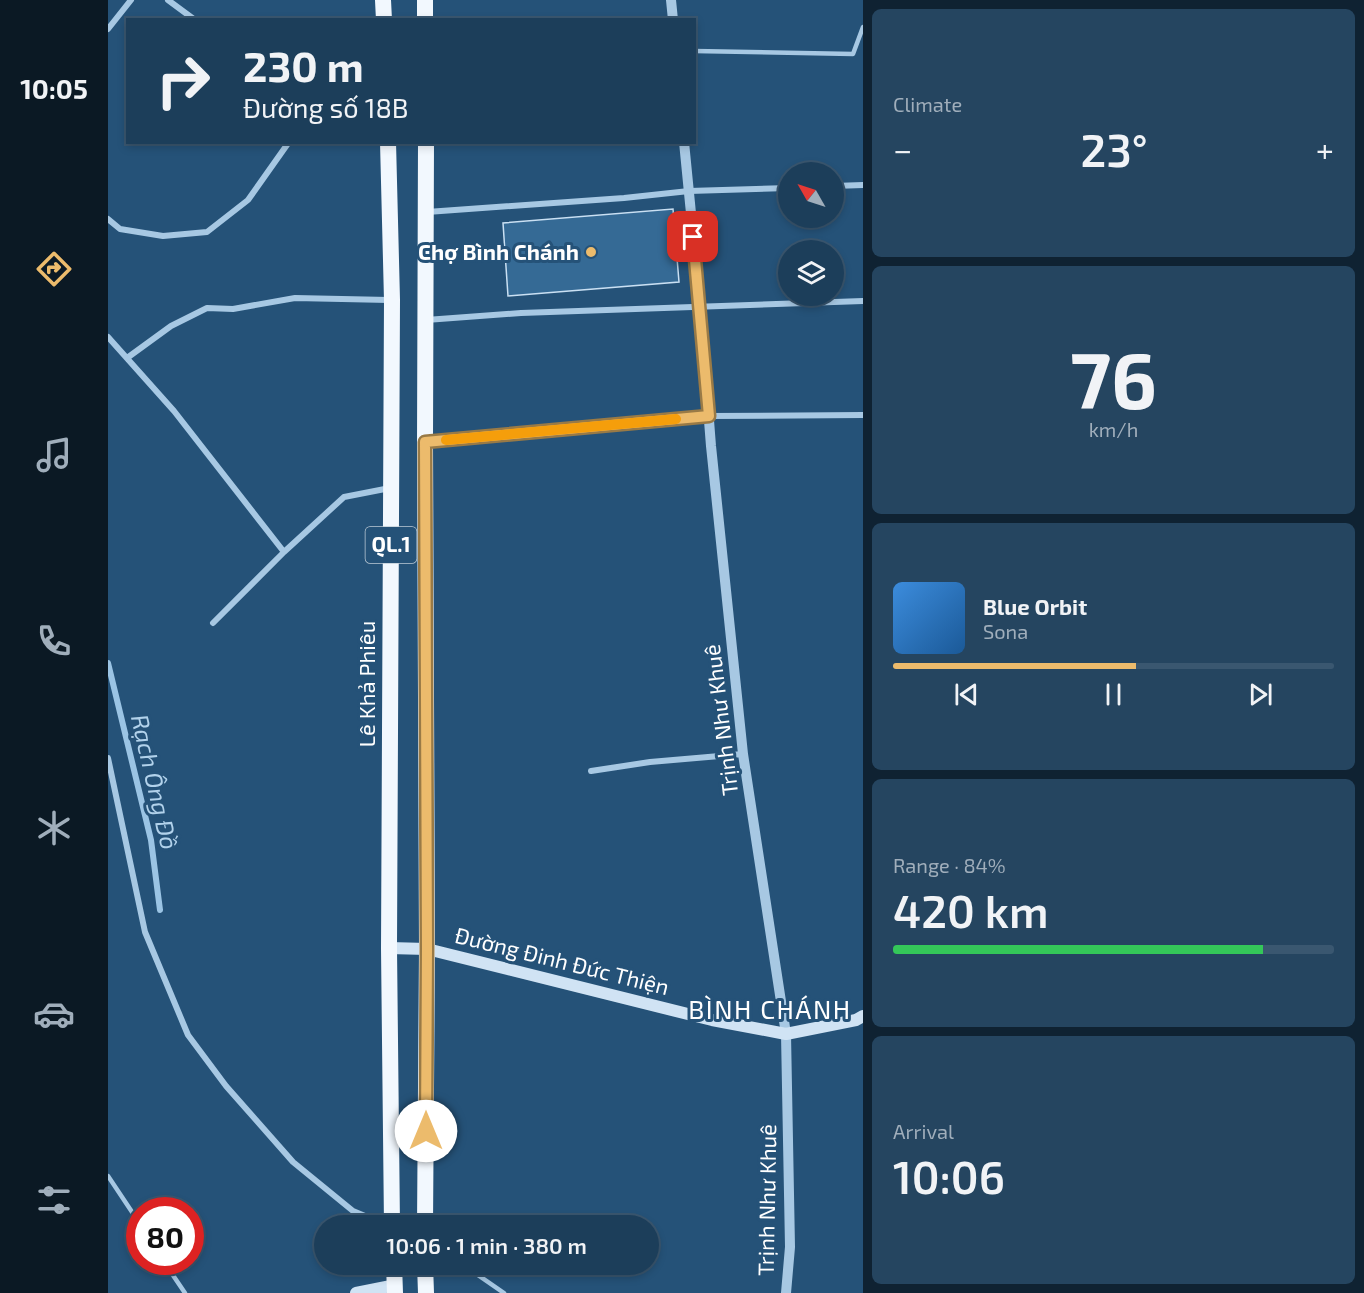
<!DOCTYPE html>
<meta charset="utf-8">
<style>
body{margin:0;font-family:"Exo 2",sans-serif;background:#254560;color:#f1f3f6;height:100vh;display:flex;flex-direction:column;font-size:22px;white-space:nowrap}
*{box-sizing:border-box;margin:0}
p{font-size:20px;color:#a0aebb}
.icon{flex:none;width:33px;height:33px;fill:none;stroke:currentColor;stroke-width:2;stroke-linecap:round;stroke-linejoin:round}
.map{position:relative;flex:1;overflow:hidden}
.sheet{display:flex;flex-direction:column;gap:9px;padding:9px;background:#0f2232;width:501px}
.sheet>*{flex:none}
.banner{position:absolute;left:18px;top:18px;width:570px;height:126px;border-radius:0px;box-shadow:0 3px 9px #0003,0 0 0 2px #3a5770;background:#1c3e5a;color:#f1f3f6;overflow:hidden}
.needle{width:39px;rotate:309deg}
.fabs{position:absolute;left:670px;top:162px;display:grid;gap:12px}
.fabs a{display:grid;place-items:center;width:66px;height:66px;border-radius:50%;background:#1c3e5a;box-shadow:0 3px 9px #0003,0 0 0 2px #3a5770;font-size:30px}
.speed{position:absolute;left:18px;top:1197px;display:flex;gap:12px;font-size:30px;font-weight:700;text-align:center}
.speed>*{display:grid;place-content:center;width:78px;height:78px;border-radius:50%;background:#1c3e5a;box-shadow:0 3px 9px #0003,0 0 0 2px #3a5770;line-height:1}
.speed .limit{border:9px solid #d22;background:#fff;color:#111}
.pin{position:absolute;display:grid;place-items:center;width:51px;height:51px;color:#fff;margin:-26px;border-radius:12px;box-shadow:0 3px 9px #0006}
.me{position:absolute;width:66px;margin:-33px;rotate:0deg;stroke-linejoin:round;filter:drop-shadow(0 0 4px #0008)}
.turn{display:flex;align-items:center;gap:21px;height:126px;padding:0 18px;font-size:27px}
.turn .icon{width:78px;height:78px;stroke-width:2.5}
.turn b{display:block;font-size:42px;line-height:51px}
.big{font-size:45px;font-weight:600;line-height:1.1}
.sheet .card{flex:1;display:flex;flex-direction:column;justify-content:center;gap:9px;min-width:0;padding:0 21px;border-radius:9px;background:#254560}
.sheet .dial{align-items:center;gap:0}
.dial b{font-size:78px;line-height:1}
.song{display:flex;align-items:center;gap:18px}
.cover{width:72px;height:72px;border-radius:9px;background:linear-gradient(135deg,hsl(210 70% 55%),hsl(210 70% 35%))}
.played{height:6px;border-radius:3px;background:linear-gradient(90deg,#ecbb6c 55%,#3a5770 55%)}
.keys{display:flex;justify-content:space-around;direction:ltr}
.heat{display:flex;justify-content:space-between;align-items:center;font-size:33px;direction:ltr}
.charge{height:9px;border-radius:4px;background:linear-gradient(90deg,#34c759 84%,#3a5770 0)}
.trip{position:absolute;left:206px;top:1215px;width:345px;height:60px;border-radius:30px;background:#1c3e5a;box-shadow:0 3px 9px #0003,0 0 0 2px #3a5770;font-weight:600;line-height:60px;text-align:center}
main{display:flex;flex:1;min-height:0}
.tabs{display:flex;flex-direction:column;width:108px;justify-content:space-around;align-items:center;background:#0b1924;color:#a0aebb}
.tabs .icon{width:42px;height:42px}
.tabs .on{color:#ecbb6c}
.tabs b{font-size:27px;color:#f1f3f6}
.map>svg:first-child{display:block}
.lines{fill:none;stroke-linecap:round;stroke-linejoin:round}
.stream{stroke:#9bc4e4;stroke-width:6}
.building{fill:#356a95;stroke:#cae0f3;stroke-width:1.5}
.service{stroke:#a7c8e3;stroke-width:4.5}
.minor{stroke:#a7c8e3;stroke-width:6}
.tertiary{stroke:#a7c8e3;stroke-width:10}
.secondary{stroke:#d0e3f4;stroke-width:12}
.trunk{stroke:#f2f8fe;stroke-width:16}
.route-casing{stroke:#997a46;stroke-width:15}
.route{stroke:#ecbb6c;stroke-width:10}
.slow{stroke:#f59e0b;stroke-width:10}
.poi-dot{fill:#ecbb6c;stroke:#255278;stroke-width:2}
.labels{text-anchor:middle;stroke-width:6;stroke-linejoin:round;paint-order:stroke}
.shield{fill:#255278;stroke:#becbd6;stroke-width:1.5}
.shield-label{font-size:21px;font-weight:bold;fill:#fff}
.poi-label{font-size:22px;font-weight:bold;fill:#fff;stroke:#255278;text-anchor:end}
.street-label{font-size:22px;fill:#fff;stroke:#255278}
.water-label{font-size:24px;font-style:italic;fill:#b2d2eb;stroke:#255278}
.quarter-label{font-size:26px;letter-spacing:1.5px;fill:#fff;stroke:#255278}
</style>
<main>
<nav class="tabs">
<b>10:05</b>
<svg class="icon on" aria-label="directions" viewBox="0 0 24 24"><path d="M12 3l9 9-9 9-9-9zM9 14v-3h6M13 9l2 2-2 2"/></svg>
<svg class="icon" aria-label="music" viewBox="0 0 24 24"><path d="M9 18V5l10-2v13"/><circle cx="6" cy="18" r="3"/><circle cx="16" cy="16" r="3"/></svg>
<svg class="icon" aria-label="phone" viewBox="0 0 24 24"><path d="M5 4h4l2 5-3 2q2 4 5 5l2-3 5 2v4C11 20 4 13 5 4z"/></svg>
<svg class="icon" aria-label="climate" viewBox="0 0 24 24"><path d="M12 3v18M4 7l16 10M4 17L20 7"/></svg>
<svg class="icon" aria-label="car" viewBox="0 0 24 24"><path d="M5 17H2v-5l4-1 3-4h7l3 4 3 1v5h-3M9 17h6M6 11h13"/><circle cx="7" cy="17" r="2"/><circle cx="17" cy="17" r="2"/></svg>
<svg class="icon" aria-label="filters" viewBox="0 0 24 24"><path d="M4 7h16M4 17h16"/><circle cx="9" cy="7" r="2"/><circle cx="15" cy="17" r="2"/></svg>
</nav>
<div class="map">
<svg width="755" height="1293" viewBox="0 0 755 1293">
<rect width="100%" height="100%" fill="#255278"/>
<g class="lines">
<path class="stream" d="M0 663 43 840 52 910"/>
</g>
<path class="building" d="M565 209 571 282 400 296 395 223Z"/>
<g class="lines">
<path class="service" d="M586 51 745 54 755 27
M0 1176 32 1224
M56 1262 77 1293
M354 1264 396 1293"/>
<path class="minor" d="M60 0 87 20
M0 29 23 0
M726 186 755 185
M319 212 516 198 581 191 681 188
M0 219 12 229 55 236 99 232 140 200 181 142
M318 320 413 313 755 301
M0 337 66 411 176 552
M19 358 63 326 99 308 125 309 187 298 281 300
M319 442 601 416 755 415
M105 623 176 552 236 497 282 488
M0 758 37 932 80 1035 118 1086 185 1162 245 1211 281 1226
M483 771 542 762 635 754"/>
<path class="tertiary" d="M563 0 565 20
M576 142 592 305 603 446 635 754 678 1034 682 1247 678 1293"/>
<path class="secondary" d="M281 948 319 949 604 1020 678 1034 748 1020 755 1016
M248 1293 288 1285"/>
<path class="trunk" d="M275 0 276 20
M317 0V20
M280 142 284 300 281 948 284 1226
M317 1226 319 949 317 442 318 142
M286 1264 287 1293
M317 1264 318 1293"/>
</g>
<g class="lines">
<g class="route-casing">
<path id="route" d="M318 1131 319 949 317 442 601 416 585 237"/>
</g>
<use href="#route" class="route"/>
<path class="slow" d="M338 440 568 419"/>
</g>
<circle class="poi-dot" cx="483" cy="252" r="6"/>
<g class="labels">
<rect class="shield" x="257.5" y="527" width="51" height="36" rx="4.5"/>
<g class="shield-label">
<text x="283" y="552">QL.1</text>
</g>
<g class="poi-label">
<text x="471" y="260">Chợ Bình Chánh</text>
</g>
<g class="street-label">
<text transform="translate(259 684) rotate(-90)" y="8">Lê Khả Phiêu</text>
<text transform="translate(613 720) rotate(-97)" y="8">Trịnh Như Khuê</text>
<text transform="translate(454 961) rotate(14)" y="8">Đường Đinh Đức Thiện</text>
<text transform="translate(659 1200) rotate(-89)" y="8">Trịnh Như Khuê</text>
</g>
<g class="water-label">
<text transform="translate(46 782) rotate(77)" y="8">Rạch Ông Đồ</text>
</g>
<g class="quarter-label">
<text x="662" y="1019">BÌNH CHÁNH</text>
</g>
</g>
</svg>
<div class="fabs">
<a><svg class="needle" viewBox="-14 -14 28 28"><path d="M0-13l5 13h-10z" fill="#e53935"/><path d="M0 13l5-13h-10z" fill="#a0aebb"/></svg></a>
<a><svg class="icon" aria-label="layers" viewBox="0 0 24 24"><path d="M12 4l9 5-9 5-9-5zM3 14l9 5 9-5"/></svg></a>
</div>
<div class="speed"><div class="limit">80</div></div>
<div class="pin" style="left:585px;top:237px;background:#d93025"><svg class="icon" aria-label="arrive" viewBox="0 0 24 24"><path d="M6 21V4h12l-3 4 3 4H6"/></svg></div>
<svg class="me" style="left:318px;top:1131px" viewBox="-20 -20 40 40"><circle r="19" fill="#fff"/><path d="M0-13L10 11 0 6-10 11z" fill="#ecbb6c"/></svg>
<div class="trip">10:06 · 1 min · 380 m</div>
<div class="banner">
<div class="turn"><svg class="icon" aria-label="right" viewBox="0 0 24 24"><path d="M7 20v-9h11M14 6l5 5-5 5"/></svg><div><b>230 m</b>Đường số 18B</div></div>
</div>
</div>
<section class="sheet">
<div class="card"><p>Climate</p>
<div class="heat"><a>−</a><b class="big">23°</b><a>+</a></div>
</div>
<div class="card dial"><b>76</b><p>km/h</p></div>
<div class="card">
<div class="song"><i class="cover"></i><div><b>Blue Orbit</b><p>Sona</p></div></div>
<div class="played"></div>
<div class="keys"><svg class="icon" aria-label="previous" viewBox="0 0 24 24"><path d="M18 5L8 12l10 7zM5 5v14"/></svg><svg class="icon" aria-label="pause" viewBox="0 0 24 24"><path d="M8 5v14M16 5v14"/></svg><svg class="icon" aria-label="next" viewBox="0 0 24 24"><path d="M6 5l10 7-10 7zM19 5v14"/></svg></div>
</div>
<div class="card"><p>Range · 84%</p><b class="big">420 km</b><div class="charge"></div></div>
<div class="card"><p>Arrival</p><b class="big">10:06</b></div>
</section>
</main>
